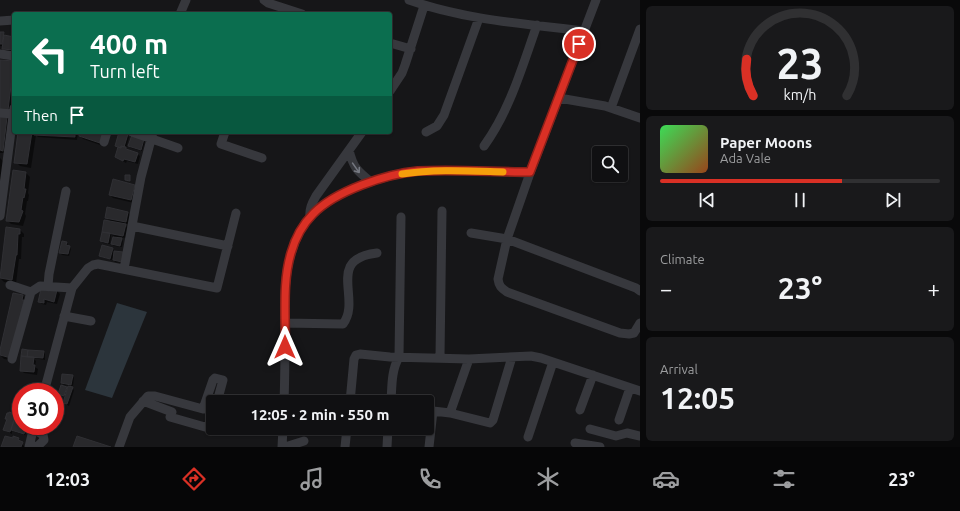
<!DOCTYPE html>
<meta charset="utf-8">
<style>
body{margin:0;font-family:Ubuntu,sans-serif;background:#19191b;color:#f1f3f6;height:100vh;display:flex;flex-direction:column;font-size:15px;white-space:nowrap}
*{box-sizing:border-box;margin:0}
p{font-size:13px;color:#9c9d9f}
.icon{flex:none;width:22px;height:22px;fill:none;stroke:currentColor;stroke-width:2;stroke-linecap:round;stroke-linejoin:round}
.map{position:relative;flex:1;overflow:hidden}
.side{display:flex;flex-direction:column;gap:6px;padding:6px;background:#09090a;width:320px}
.side>*{flex:none}
.guide{position:absolute;left:12px;top:12px;width:380px;height:122px;border-radius:4px;box-shadow:0 1px 3px #0004,0 0 0 1px #303032;background:#0b6e4f;color:#fff;overflow:hidden}
.buttons{position:absolute;left:592px;top:146px;display:grid;gap:8px}
.buttons a{display:grid;place-items:center;width:36px;height:36px;border-radius:4px;background:#101012;box-shadow:0 1px 3px #0004,0 0 0 1px #303032;font-size:20px}
.speed{position:absolute;left:12px;top:383px;display:flex;gap:8px;font-size:20px;font-weight:700;text-align:center}
.speed>*{display:grid;place-content:center;width:52px;height:52px;border-radius:50%;background:#101012;box-shadow:0 1px 3px #0004,0 0 0 1px #303032;line-height:1}
.speed .limit{border:6px solid #d22;background:#fff;color:#111}
.pin{position:absolute;display:grid;place-items:center;width:34px;height:34px;color:#fff;margin:-17px;border:2px solid #fff;border-radius:50%;box-shadow:0 1px 4px #0007}
.me{position:absolute;width:44px;margin:-22px;rotate:0deg;stroke-linejoin:round;filter:drop-shadow(0 0 3px #0008)}
.turn{display:flex;align-items:center;gap:14px;height:84px;padding:0 12px;font-size:18px}
.turn .icon{width:52px;height:52px;stroke-width:2.5}
.turn b{display:block;font-size:28px;line-height:34px}
.then{display:flex;align-items:center;height:38px;padding:0 12px;background:#0003;gap:8px;font-size:15px}
.big{font-size:30px;font-weight:700;line-height:1.1}
.side .tile{flex:1;display:flex;flex-direction:column;justify-content:center;gap:6px;min-width:0;padding:0 14px;border-radius:6px;background:#19191b}
.side .dial{align-items:center;gap:0}
.dial svg{height:104px;overflow:visible;fill:none;stroke:#303032;stroke-width:7;stroke-linecap:round;text-anchor:middle}
.dial text{fill:#f1f3f6;stroke:none}
.song{display:flex;align-items:center;gap:12px}
.cover{width:48px;height:48px;border-radius:6px;background:linear-gradient(135deg,hsl(130 70% 55%),hsl(20 70% 35%))}
.played{height:4px;border-radius:2px;background:linear-gradient(90deg,#d93025 65%,#303032 65%)}
.keys{display:flex;justify-content:space-around;direction:ltr}
.heat{display:flex;justify-content:space-between;align-items:center;font-size:22px;direction:ltr}
.trip{position:absolute;left:206px;top:395px;width:228px;height:40px;border-radius:4px;background:#101012;box-shadow:0 1px 3px #0004,0 0 0 1px #303032;font-weight:700;line-height:40px;text-align:center}
.dock{display:flex;height:64px;justify-content:space-around;align-items:center;background:#060607;color:#9c9d9f}
.dock .icon{width:28px;height:28px}
.dock .on{color:#d93025}
.dock b{font-size:18px;color:#f1f3f6}
main{display:flex;flex:1;min-height:0}
.map>svg:first-child{display:block}
.water{fill:#2c353c}
.shadow{fill:#0007}
.building{fill:#29292c;stroke:#303034}
.lines{fill:none;stroke-linecap:round;stroke-linejoin:round}
.minor{stroke:#37383d;stroke-width:9}
.oneway{stroke:#757881}
.route-casing{stroke:#8d1f18;stroke-width:10}
.route{stroke:#d93025;stroke-width:7}
.slow{stroke:#f59e0b;stroke-width:7}
</style>
<main>
<div class="map">
<svg width="640" height="447" viewBox="0 0 640 447">
<rect width="100%" height="100%" fill="#161618"/>
<path class="water" d="M117 303 147 312 112 398 85 390Z"/>
<path class="shadow" d="M0 33H3L6 36 14 38V52L6 51 3 48 4 46H0Z
M1 61 14 62V98L12 114 0 112V62Z
M0 117 7 118 10 121 5 153H0Z
M19 132H78L77 140 38 137 36 135 31 168 20 166 16 162Z
M81 132H99L103 146 83 139 80 136Z
M127 135 129 137 126 148 129 151 137 154 140 156 138 164 127 161 126 163 116 157 119 148 116 146Z
M132 136 145 141 142 151 131 148 129 146Z
M0 158 5 163 0 200Z
M26 173 30 177 28 193 29 195 28 201H27L25 214 26 216 23 226 11 224 7 220Z
M135 185 138 188 134 203 113 198 110 195Z
M127 212 130 215 128 224 123 223 128 228 126 238 119 237 123 241 122 247 114 246 112 244 114 236 111 235 110 244 103 243 101 241 111 222 106 217Z
M6 229 20 230 24 234V237H22L21 259H19L16 284 4 282 0 278Z
M66 243 68 244V246L71 249 69 256 62 255 60 253Z
M112 249 114 251 123 263 115 262 112 258V260L102 257 100 256Z
M57 291 60 294 57 304 47 302 46 305 42 304 39 301Z
M23 296 27 300 15 361 4 359 0 355Z
M44 352 45 354V360L33 358 36 361 35 367 38 369 37 375 24 373 21 370 22 356Z
M72 376 74 378 73 386 64 385 62 383Z
M66 388 68 390 72 388 74 390 69 406 64 403 66 397 59 393Z
M55 405 62 406 64 407 62 414 55 412Z
M17 416 19 418 18 422 21 423V426H27L28 429 25 435 12 431V434L4 430 8 420 6 418Z
M13 439H18L25 447H2Z"/>
<path class="building" d="M0 32H4L2 44H0Z
M4 35 14 37V50L2 49Z
M0 60 14 61 8 110 0 109Z
M0 116 7 117 3 151 0 150Z
M18 132H32L27 164 14 163Z
M34 132H75V137L34 135Z
M80 132H102L104 133 100 143 79 136Z
M119 132 128 134 124 147 121 146V148L115 146Z
M132 135 144 139 141 150 128 146Z
M121 146 126 147V149L138 153 135 162 124 159 123 161 115 157 118 147 121 148Z
M13 170 26 172 24 189H26L24 198 23 197 21 210 23 211 19 222 6 221Z
M125 175H130V181L125 180Z
M113 179 135 185 131 200 109 195Z
M107 207 128 212 126 222 105 218Z
M104 220 126 224 123 236 102 232Z
M6 227 20 229V234H18L17 255H16L12 280 0 278Z
M102 232 110 233 108 243 100 241Z
M113 237 122 238 120 246 111 244Z
M62 241 67 242 66 245 70 246 68 254 59 253Z
M102 245 113 248 110 259 99 256Z
M114 251 123 252 122 262 113 260Z
M50 288 57 290 54 302 44 299V303L38 302 41 289 49 291Z
M13 293 23 295 22 300H24L11 358 0 355V350Z
M22 349 28 350 27 357 21 356Z
M28 350 44 351 43 358 27 357Z
M21 356 34 357 33 365H35L34 372 20 371Z
M62 374 73 375 71 385 61 383Z
M61 385 67 387 64 396 58 394Z
M68 386 73 387 67 404 63 403Z
M55 402 63 405 60 413 55 412Z
M9 412 18 415 16 420H14L10 432 3 430 7 419H5L7 413H9Z
M14 420 21 422V426H27L24 434 11 430Z
M5 436 13 438V436L19 438 18 440 23 442 21 447H1Z
M77 436 111 447H73Z"/>
<g class="lines">
<path class="minor" d="M264 0 268 3 302 14
M409 0C465 20 526 24 585 31
M596 0 530 173 507 239 498 279C499 286 501 288 507 292L620 333 629 334 634 333 640 323
M180 14 186 0
M0 21 14 20
M390 43 411 49
M0 54 14 56
M390 91 402 73 405 65 424 6
M559 98 605 106 640 118
M611 108 640 29
M0 113 13 114
M132 132 178 148
M225 132 221 144 262 158
M426 132 437 126 444 115 479 18
M104 142 107 132
M484 146C510 110 522 67 537 25
M349 150C353 167 357 171 371 182
M0 216 14 108
M310 217C309 209 312 203 316 196L362 132
M132 226 228 246
M471 233 507 239 636 288 640 291
M124 269 141 177 153 132
M10 285 31 292
M48 286 49 274 66 191
M64 316 91 321
M285 323 343 324C362 299 325 259 377 253
M440 357 442 211
M12 359 31 292 40 286 72 288
M44 392 72 288 88 268 93 265 98 264 217 288 236 213
M143 401 172 412
M284 402C285 377 285 351 285 326 285 302 284 277 291 254 295 239 302 225 313 214 335 191 386 174 418 171 455 169 493 172 530 173
M350 402 354 359 356 355 360 354 390 357 469 359 531 356 541 358 640 391
M391 402C392 387 391 371 399 357L401 217
M580 410 593 375
M450 413 490 423 493 420 512 357
M170 417 205 427 209 425 213 414
M619 420 630 388
M590 429 616 436 627 433 640 436
M528 437 553 362
M575 443 600 447
M29 447 34 426
M30 447 38 446 44 440 43 435 34 429
M119 447 130 417 148 396H155L203 409 213 380 215 378 223 380 217 402
M282 447 283 428
M285 447 304 441
M345 447 347 428
M387 447 388 428
M429 447 433 411 450 413 469 359"/>
</g>
<defs><path id="oneway-shaft" d="M-6 0H5M1.5-3L5.5 0L1.5 3" fill="none" stroke-width="1.6" stroke-linecap="round" stroke-linejoin="round"/></defs>
<use class="oneway" href="#oneway-shaft" transform="translate(356 168) rotate(55)"/>
<g class="lines">
<g class="route-casing">
<path id="route" d="M285 347C286 316 282 283 291 253 295 239 302 225 313 214 335 191 386 174 418 171 455 169 493 172 530 172L579 44"/>
</g>
<use href="#route" class="route"/>
<path class="slow" d="M402 174C435 169 469 171 503 172"/>
</g>
</svg>
<div class="buttons">
<a><svg class="icon" aria-label="search" viewBox="0 0 24 24"><circle cx="10" cy="10" r="6"/><path d="M15 15l6 6"/></svg></a>
</div>
<div class="speed"><div class="limit">30</div></div>
<div class="pin" style="left:579px;top:44px;background:#d93025"><svg class="icon" aria-label="arrive" viewBox="0 0 24 24"><path d="M6 21V4h12l-3 4 3 4H6"/></svg></div>
<svg class="me" style="left:285px;top:347px" viewBox="-20 -20 40 40"><path d="M0-17L14 15 0 8-14 15z" fill="#d93025" stroke="#fff" stroke-width="4"/></svg>
<div class="trip">12:05 · 2 min · 550 m</div>
<div class="guide">
<div class="turn"><svg class="icon" aria-label="left" viewBox="0 0 24 24"><path d="M17 20v-9H6M10 6l-5 5 5 5"/></svg><div><b>400 m</b>Turn left</div></div>
<div class="then">Then<svg class="icon" aria-label="arrive" viewBox="0 0 24 24"><path d="M6 21V4h12l-3 4 3 4H6"/></svg></div>
</div>
</div>
<section class="side">
<div class="tile dial"><svg viewBox="0 0 100 80">
<path d="M14 69A42 42 0 1 1 86 69"/>
<path d="M14 69A42 42 0 0 1 9 41" stroke="#d93025"/>
<text x="50" y="56" font-size="32" font-weight="700">23</text>
<text x="50" y="72" font-size="11">km/h</text>
</svg></div>
<div class="tile">
<div class="song"><i class="cover"></i><div><b>Paper Moons</b><p>Ada Vale</p></div></div>
<div class="played"></div>
<div class="keys"><svg class="icon" aria-label="previous" viewBox="0 0 24 24"><path d="M18 5L8 12l10 7zM5 5v14"/></svg><svg class="icon" aria-label="pause" viewBox="0 0 24 24"><path d="M8 5v14M16 5v14"/></svg><svg class="icon" aria-label="next" viewBox="0 0 24 24"><path d="M6 5l10 7-10 7zM19 5v14"/></svg></div>
</div>
<div class="tile"><p>Climate</p>
<div class="heat"><a>−</a><b class="big">23°</b><a>+</a></div>
</div>
<div class="tile"><p>Arrival</p><b class="big">12:05</b></div>
</section>
</main>
<nav class="dock">
<b>12:03</b>
<svg class="icon on" aria-label="directions" viewBox="0 0 24 24"><path d="M12 3l9 9-9 9-9-9zM9 14v-3h6M13 9l2 2-2 2"/></svg>
<svg class="icon" aria-label="music" viewBox="0 0 24 24"><path d="M9 18V5l10-2v13"/><circle cx="6" cy="18" r="3"/><circle cx="16" cy="16" r="3"/></svg>
<svg class="icon" aria-label="phone" viewBox="0 0 24 24"><path d="M5 4h4l2 5-3 2q2 4 5 5l2-3 5 2v4C11 20 4 13 5 4z"/></svg>
<svg class="icon" aria-label="climate" viewBox="0 0 24 24"><path d="M12 3v18M4 7l16 10M4 17L20 7"/></svg>
<svg class="icon" aria-label="car" viewBox="0 0 24 24"><path d="M5 17H2v-5l4-1 3-4h7l3 4 3 1v5h-3M9 17h6M6 11h13"/><circle cx="7" cy="17" r="2"/><circle cx="17" cy="17" r="2"/></svg>
<svg class="icon" aria-label="filters" viewBox="0 0 24 24"><path d="M4 7h16M4 17h16"/><circle cx="9" cy="7" r="2"/><circle cx="15" cy="17" r="2"/></svg>
<b>23°</b>
</nav>
